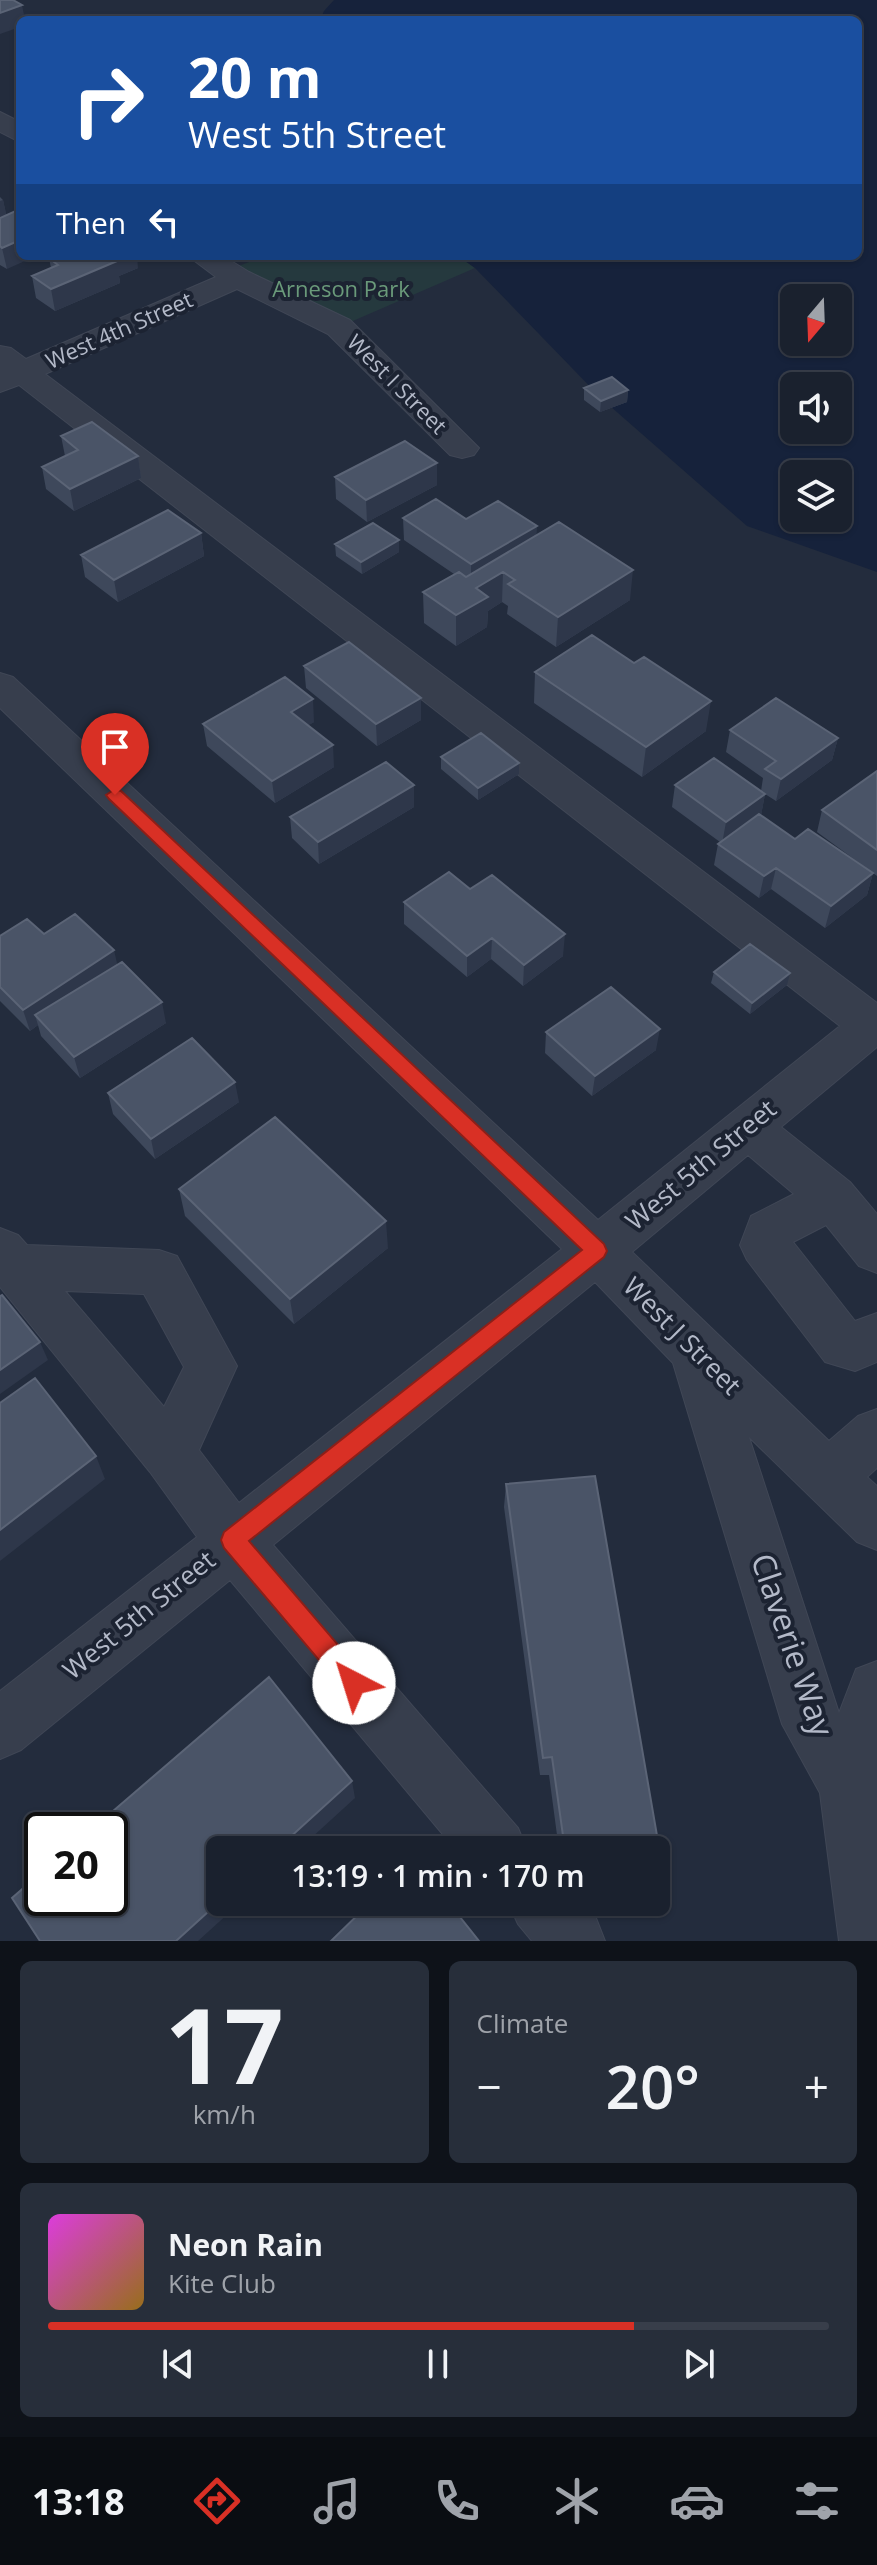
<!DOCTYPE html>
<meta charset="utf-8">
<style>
body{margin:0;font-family:"Open Sans",sans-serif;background:#272e3a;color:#f1f3f6;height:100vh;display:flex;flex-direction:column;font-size:30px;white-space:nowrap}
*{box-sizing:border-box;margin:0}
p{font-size:26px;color:#9fa3aa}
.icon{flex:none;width:44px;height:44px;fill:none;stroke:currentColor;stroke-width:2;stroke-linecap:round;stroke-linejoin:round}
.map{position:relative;height:1941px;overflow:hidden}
.side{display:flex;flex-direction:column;gap:20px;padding:20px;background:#0e1219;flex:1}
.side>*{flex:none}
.guide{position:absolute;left:16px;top:16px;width:846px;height:244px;border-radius:12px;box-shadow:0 2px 6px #0004,0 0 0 2px #383e4a;background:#1a4fa0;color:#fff;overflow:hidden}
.needle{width:52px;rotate:199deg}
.controls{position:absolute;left:780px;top:284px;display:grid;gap:16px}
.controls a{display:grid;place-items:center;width:72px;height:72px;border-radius:12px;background:#1a212e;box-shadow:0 2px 6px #0004,0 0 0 2px #383e4a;font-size:40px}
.speed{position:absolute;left:24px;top:1812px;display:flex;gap:16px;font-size:40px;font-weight:700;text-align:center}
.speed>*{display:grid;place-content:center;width:104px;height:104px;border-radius:50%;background:#1a212e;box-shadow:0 2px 6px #0004,0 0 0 2px #383e4a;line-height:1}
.speed .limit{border:4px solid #111;border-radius:12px;background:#fff;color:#111}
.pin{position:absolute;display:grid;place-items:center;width:68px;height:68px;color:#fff;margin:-82px -34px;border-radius:50% 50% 50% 0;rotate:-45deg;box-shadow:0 0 8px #0007}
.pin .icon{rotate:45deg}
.me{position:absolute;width:88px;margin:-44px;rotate:320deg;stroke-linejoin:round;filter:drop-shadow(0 0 6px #0008)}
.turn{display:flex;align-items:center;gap:28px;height:168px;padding:0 40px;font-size:36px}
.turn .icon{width:104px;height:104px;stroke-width:2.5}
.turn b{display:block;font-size:56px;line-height:68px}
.then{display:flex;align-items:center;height:76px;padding:0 40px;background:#0003;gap:16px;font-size:30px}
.big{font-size:60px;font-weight:600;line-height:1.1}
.side .widget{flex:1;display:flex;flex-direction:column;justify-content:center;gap:12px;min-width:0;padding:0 28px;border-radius:12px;background:#272e3a}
.side .dial{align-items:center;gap:0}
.dial b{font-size:104px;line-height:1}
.song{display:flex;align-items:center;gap:24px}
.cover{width:96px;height:96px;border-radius:12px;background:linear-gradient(135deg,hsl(300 70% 55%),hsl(40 70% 35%))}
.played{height:8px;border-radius:4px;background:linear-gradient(90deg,#d93025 75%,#383e4a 75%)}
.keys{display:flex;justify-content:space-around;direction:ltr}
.heat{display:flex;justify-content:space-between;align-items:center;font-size:44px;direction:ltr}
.side .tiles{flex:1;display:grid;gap:20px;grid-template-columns:1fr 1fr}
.widget:last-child{grid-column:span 2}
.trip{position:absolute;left:206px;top:1836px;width:464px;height:80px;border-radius:12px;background:#1a212e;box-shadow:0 2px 6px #0004,0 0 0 2px #383e4a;font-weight:600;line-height:80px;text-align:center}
.tab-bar{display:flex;height:128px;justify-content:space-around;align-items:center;background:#0a0d12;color:#9fa3aa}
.tab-bar .icon{width:56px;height:56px}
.tab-bar .selected{color:#d93025}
.tab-bar b{font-size:36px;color:#f1f3f6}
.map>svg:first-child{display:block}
.green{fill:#25393e}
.water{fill:#16223b;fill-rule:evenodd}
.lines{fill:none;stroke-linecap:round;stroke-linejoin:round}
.minor-casing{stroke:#404756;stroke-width:2}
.minor{fill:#373e4d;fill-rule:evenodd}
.wall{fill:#3e485b}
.shaded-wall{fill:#2e374a}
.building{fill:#4a5467;stroke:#5b6476;stroke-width:2}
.route{fill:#d93025;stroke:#8d1f18;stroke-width:2}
.labels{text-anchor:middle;stroke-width:8;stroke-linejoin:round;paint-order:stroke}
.far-park-label{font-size:22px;fill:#6a9a7a;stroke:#1c2332}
.far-street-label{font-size:22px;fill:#b3b9c8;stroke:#1c2332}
.street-label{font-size:26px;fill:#b3b9c8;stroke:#1c2332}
.near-street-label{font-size:32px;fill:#b3b9c8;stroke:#1c2332}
</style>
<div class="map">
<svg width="877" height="1941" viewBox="0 0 877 1941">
<rect width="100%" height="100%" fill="#232c3d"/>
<path class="green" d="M264 256H458L475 268 339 327 226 271Z"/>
<path class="water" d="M334 0H877V572L747 526 602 399 475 268 458 256H858V20H320L324 11ZM794 298H838V342H794ZM794 386H838V430H794ZM794 474H838V518H794Z"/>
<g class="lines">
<g class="minor-casing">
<path id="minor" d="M0 112 20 122V142L0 132Z
M188 256H223L249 272 350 320 479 448 474 455 462 458 450 455 328 334 237 289 45 374 877 1003V1047L781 1127 850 1182 877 1214V1273L859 1266 826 1225 793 1242 855 1321 877 1313V1362L855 1371 825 1362 747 1260 740 1245 751 1216 794 1194 748 1155 632 1252 829 1441 858 1416 877 1409V1468L867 1477 877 1486V1550L857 1542 749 1437 839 1713 856 1669 877 1661V1941H839L820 1793 782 1724 673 1363 595 1282 273 1545 518 1828 527 1850H456L230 1580 21 1750 0 1759V1691L197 1537 150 1472 0 1287V1228L18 1235 27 1245 159 1250 177 1256 237 1366 199 1450 239 1503 562 1249 0 708V673L13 677 598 1220 840 1026 19 385 0 392V346L11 348 26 359 216 277ZM65 1291 144 1294 184 1367 164 1407Z
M508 1902H582L596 1918 605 1941H532L518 1924Z"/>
</g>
<use href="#minor" class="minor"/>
</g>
<path class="wall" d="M0 197 3 200 6 215 7 269 0 265Z
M49 258 138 268 119 276 120 283 55 311 36 298 32 276 51 268Z
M584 388 628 390 627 402 600 412 584 400Z
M61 436 138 456 141 478 74 511 46 489 42 467 65 456Z
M335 477 437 485 367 522 336 499Z
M403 518 466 519 537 535 630 600 556 647 507 614 508 606 502 602 488 611 487 627 456 646 424 623 423 592 454 574 404 540Z
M201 533 204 556 118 602 85 577 81 555Z
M335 544 399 552 362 574 336 556Z
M304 666 421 698V720L377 746 306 688Z
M535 672 706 731 642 777 534 703Z
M314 722 308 725 334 767 275 803 207 746 203 724Z
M730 730 838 738 832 760 776 801 765 794 761 815 795 839 873 873 867 895 825 928 771 889 759 898 714 865 718 844 720 842 672 807 675 785 761 791 763 778 726 752Z
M441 757 519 763V774L478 800 441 769Z
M877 771V876L817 832 822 810Z
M414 807 319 864 292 838 290 817Z
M470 889 563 956 523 986 491 959 467 977 404 924V902Z
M44 934 117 964 166 1023 80 1078 41 1036 38 1025 30 1031 0 1001V936Z
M714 972 787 985 750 1014 711 983Z
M546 1032 656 1050 592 1096 545 1053Z
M108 1093 239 1102 155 1159 113 1114Z
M179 1189 388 1248 294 1324 185 1216Z
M506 1484 660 1853 656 1861V1850H559L549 1775H540L504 1507Z"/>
<path class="shaded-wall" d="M22 5 25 20H20V27L0 34V13Z
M3 200 8 221 0 224V201Z
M20 240V256H36L7 269 2 248Z
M113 256H137L138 268 119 276 120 283 55 311 51 289Z
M628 390 627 402 600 412 601 401Z
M138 456 141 478 74 511 70 489Z
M437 463V485L367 522 366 500Z
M537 526 536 548 471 586V564Z
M201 533 204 556 118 602 114 580Z
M399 540V552L362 574 361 562Z
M633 570 630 600 556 647 558 617Z
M503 572 502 602 488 611 487 627 456 646V615L476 588Z
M421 698V720L377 746 376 724Z
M313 699 314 722 293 735 291 712Z
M711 701 706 731 642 777 646 747Z
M838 738 832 760 776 801 781 779Z
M333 745 334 767 275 803 272 781Z
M519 763V774L478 800V788Z
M414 785V807L319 864 318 842Z
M765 794 761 816 722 844 726 822Z
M776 868 771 889 759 898 764 876Z
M873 873 867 895 825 928 831 906Z
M565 934 563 956 523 986 524 965Z
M492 938 491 959 467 977V956Z
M114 950 119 972 35 1015 38 1025 30 1031 23 1010Z
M790 973 787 985 750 1014 752 1003Z
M162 1002 166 1023 80 1078 74 1057Z
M660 1029 656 1050 592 1096 595 1076Z
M235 1082 239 1102 155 1159 151 1139Z
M386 1221 388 1248 294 1324 290 1299Z
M40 1342 48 1360 0 1394V1370Z
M96 1456 105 1479 0 1561V1530Z
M352 1781 355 1798 298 1850H276Z
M220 1902H241L198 1941H176Z"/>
<path class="building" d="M0 0H13L22 5 0 13Z
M20 209V240L2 248 0 246V218Z
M55 256H113L110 257 117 261 51 289 32 276 58 265 49 258Z
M612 377 628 390 601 401 584 388Z
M92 422 138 456 70 489 42 467 78 450 61 436Z
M405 441 437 463 366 500 335 477Z
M436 499 466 519 498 501 537 526 471 564 403 518Z
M168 510 201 533 114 580 81 555Z
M559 522 633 570 558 617 508 584 515 580 503 572 476 588 488 597 456 615 423 592 459 572 466 577Z
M373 523 399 540 361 562 335 544Z
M592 635 634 663 644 657 711 701 646 747 535 672Z
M349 642 421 698 376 724 304 666Z
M285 677 313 699 291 712 333 745 272 781 203 724Z
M776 698 838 738 781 779 765 769 776 761 730 730Z
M481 733 519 763 478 788 441 757Z
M714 758 765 794 726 822 675 785Z
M386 762 414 785 318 842 290 817Z
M877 771V850L822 810Z
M759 814 795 839 808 829 873 873 831 906 776 868 764 876 718 844Z
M449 872 470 889 492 875 565 934 524 965 492 938 467 956 404 902Z
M75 914 114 950 23 1010 0 987V936L27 919 44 934Z
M750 944 790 973 752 1003 714 972Z
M122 962 162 1002 74 1057 35 1015Z
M611 987 660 1029 595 1076 546 1032Z
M192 1038 235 1082 151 1139 108 1093Z
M275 1117 386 1221 290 1299 179 1189Z
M2 1295 40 1342 0 1370V1296Z
M35 1378 96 1456 0 1530V1403Z
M595 1476 660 1853H656V1850H565L552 1757 543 1758 506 1484Z
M269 1677 352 1781 276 1850H220V1901L176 1941H40L12 1898 42 1872V1898H110V1830H91Z
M371 1902H448L479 1941H331Z"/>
<path class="route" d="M115 789 121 791 604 1244 607 1251 604 1257 249 1541 363 1674 366 1683 363 1692 354 1695 346 1692 224 1548 221 1540 224 1532 582 1250 109 799 106 795Z"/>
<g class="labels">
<g class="far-park-label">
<text x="341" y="297">Arneson Park</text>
</g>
<g class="far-street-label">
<text transform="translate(119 330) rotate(-24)" y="8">West 4th Street</text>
<text transform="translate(397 384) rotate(45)" y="8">West I Street</text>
</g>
<g class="street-label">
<text transform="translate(701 1165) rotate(-40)" y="9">West 5th Street</text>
<text transform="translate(682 1336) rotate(45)" y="9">West J Street</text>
<text transform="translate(139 1615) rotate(-39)" y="9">West 5th Street</text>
</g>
<g class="near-street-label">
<text transform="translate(792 1645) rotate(71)" y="11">Claverie Way</text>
</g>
</g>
</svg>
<div class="controls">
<a><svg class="needle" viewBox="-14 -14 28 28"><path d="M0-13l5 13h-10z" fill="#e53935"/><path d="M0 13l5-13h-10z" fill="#9fa3aa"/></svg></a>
<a><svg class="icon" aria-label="sound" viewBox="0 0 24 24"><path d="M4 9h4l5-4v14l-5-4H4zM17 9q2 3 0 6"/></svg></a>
<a><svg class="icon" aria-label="layers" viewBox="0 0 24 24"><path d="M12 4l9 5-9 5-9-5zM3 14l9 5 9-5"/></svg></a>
</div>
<div class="speed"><div class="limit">20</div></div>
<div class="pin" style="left:115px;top:795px;background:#d93025"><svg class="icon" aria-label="arrive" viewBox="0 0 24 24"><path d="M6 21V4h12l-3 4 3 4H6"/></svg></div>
<svg class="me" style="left:354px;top:1683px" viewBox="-20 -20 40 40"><circle r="19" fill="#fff"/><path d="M0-13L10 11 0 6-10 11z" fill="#d93025"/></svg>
<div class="trip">13:19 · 1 min · 170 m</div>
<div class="guide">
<div class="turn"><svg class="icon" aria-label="right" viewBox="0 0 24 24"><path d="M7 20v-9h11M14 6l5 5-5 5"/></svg><div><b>20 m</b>West 5th Street</div></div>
<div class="then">Then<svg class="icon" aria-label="left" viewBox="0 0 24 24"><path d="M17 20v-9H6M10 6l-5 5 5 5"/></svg></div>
</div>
</div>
<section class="side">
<div class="tiles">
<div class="widget dial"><b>17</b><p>km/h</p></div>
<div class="widget"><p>Climate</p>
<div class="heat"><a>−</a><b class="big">20°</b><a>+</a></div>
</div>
<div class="widget">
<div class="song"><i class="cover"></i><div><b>Neon Rain</b><p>Kite Club</p></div></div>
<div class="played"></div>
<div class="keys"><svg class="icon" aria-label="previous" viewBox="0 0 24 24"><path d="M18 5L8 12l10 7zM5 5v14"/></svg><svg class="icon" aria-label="pause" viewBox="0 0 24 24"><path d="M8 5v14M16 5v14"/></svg><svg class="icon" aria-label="next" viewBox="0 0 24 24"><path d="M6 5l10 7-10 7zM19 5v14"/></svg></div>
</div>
</div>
</section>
<nav class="tab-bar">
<b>13:18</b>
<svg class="icon selected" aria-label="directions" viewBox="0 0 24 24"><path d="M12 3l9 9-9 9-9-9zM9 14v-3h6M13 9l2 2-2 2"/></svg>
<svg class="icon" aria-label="music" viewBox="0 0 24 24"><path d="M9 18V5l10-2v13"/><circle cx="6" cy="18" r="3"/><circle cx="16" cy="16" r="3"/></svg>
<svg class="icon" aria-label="phone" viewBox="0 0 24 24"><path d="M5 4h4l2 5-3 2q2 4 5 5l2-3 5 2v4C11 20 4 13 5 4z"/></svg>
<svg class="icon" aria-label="climate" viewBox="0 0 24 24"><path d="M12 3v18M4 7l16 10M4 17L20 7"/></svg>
<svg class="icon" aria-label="car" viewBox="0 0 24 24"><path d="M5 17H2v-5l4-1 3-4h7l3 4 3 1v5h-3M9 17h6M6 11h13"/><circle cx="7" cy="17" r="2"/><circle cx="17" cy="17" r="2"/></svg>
<svg class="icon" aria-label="filters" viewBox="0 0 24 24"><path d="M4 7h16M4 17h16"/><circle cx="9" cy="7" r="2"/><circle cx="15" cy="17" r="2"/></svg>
</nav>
